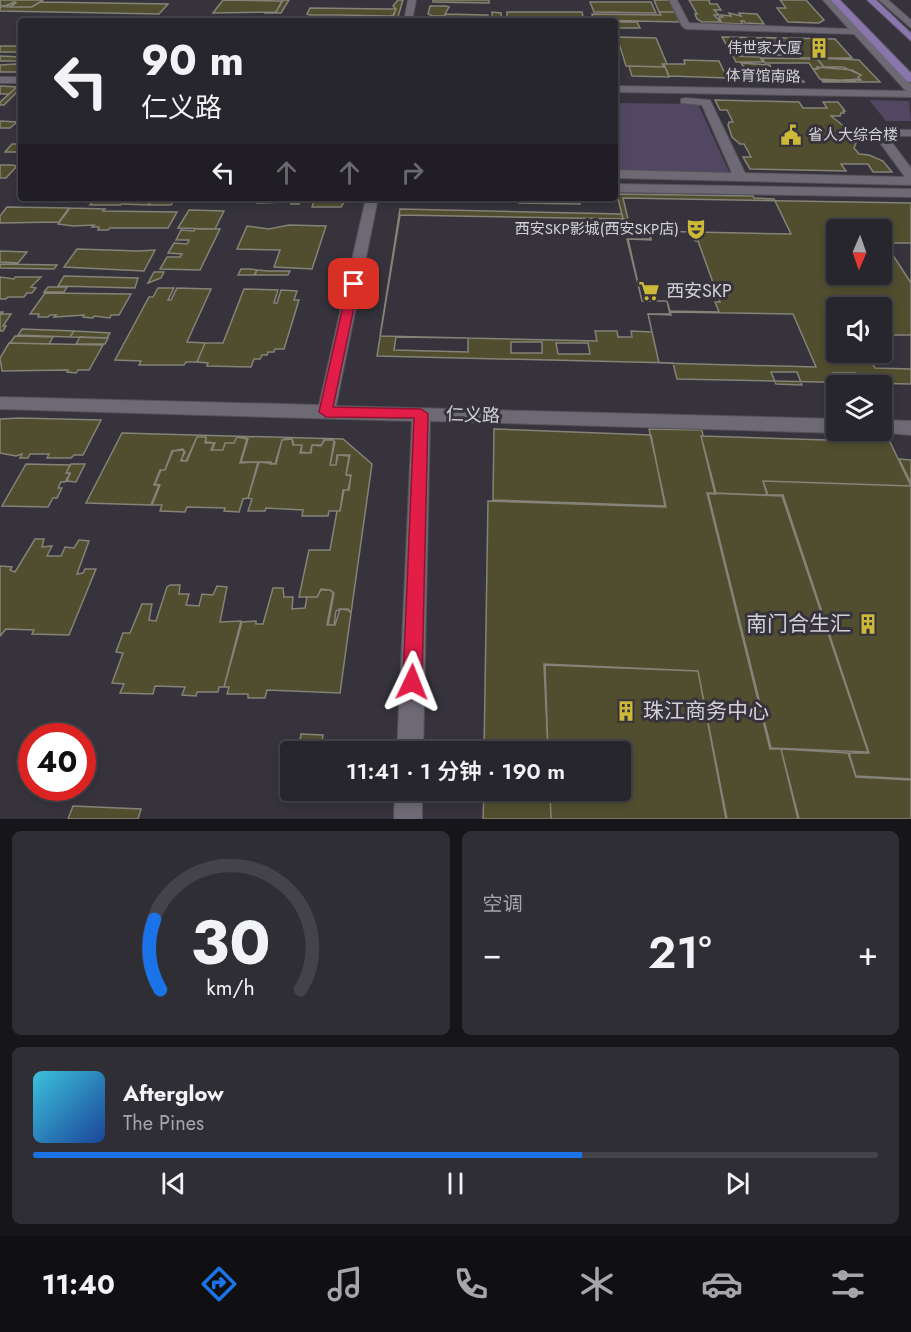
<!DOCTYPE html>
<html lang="zh">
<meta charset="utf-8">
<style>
body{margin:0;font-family:Jost,"Noto Sans SC",sans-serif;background:#302e35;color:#f1f3f6;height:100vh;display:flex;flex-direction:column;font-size:22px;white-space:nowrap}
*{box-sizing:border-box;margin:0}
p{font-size:20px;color:#a5a5aa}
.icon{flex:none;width:33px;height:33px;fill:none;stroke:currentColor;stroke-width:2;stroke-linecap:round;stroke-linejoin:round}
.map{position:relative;height:819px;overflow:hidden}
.side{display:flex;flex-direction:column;gap:12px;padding:12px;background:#161519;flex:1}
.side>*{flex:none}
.top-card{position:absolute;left:18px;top:18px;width:600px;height:183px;border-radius:6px;box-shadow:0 3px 9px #0003,0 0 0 2px #444349;background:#28262d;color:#f1f3f6;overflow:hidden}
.needle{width:39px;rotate:182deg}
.controls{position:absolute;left:826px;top:219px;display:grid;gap:12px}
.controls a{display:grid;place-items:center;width:66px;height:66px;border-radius:6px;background:#28262d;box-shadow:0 3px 9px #0003,0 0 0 2px #444349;font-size:30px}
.speed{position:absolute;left:18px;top:723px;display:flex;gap:12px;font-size:30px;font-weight:700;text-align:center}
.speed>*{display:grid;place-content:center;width:78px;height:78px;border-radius:50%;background:#28262d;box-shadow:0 3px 9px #0003,0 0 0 2px #444349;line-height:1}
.speed .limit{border:9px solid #d22;background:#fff;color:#111}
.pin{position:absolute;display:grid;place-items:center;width:51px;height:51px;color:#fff;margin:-26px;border-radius:12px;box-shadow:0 3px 9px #0006}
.me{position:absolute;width:66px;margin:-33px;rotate:2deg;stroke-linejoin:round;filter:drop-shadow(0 0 4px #0008)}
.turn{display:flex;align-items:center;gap:21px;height:126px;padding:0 24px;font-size:27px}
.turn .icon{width:78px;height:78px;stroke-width:2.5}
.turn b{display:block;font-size:42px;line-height:51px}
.lanes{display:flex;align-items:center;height:57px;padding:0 24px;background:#0003;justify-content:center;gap:30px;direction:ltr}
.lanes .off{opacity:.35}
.big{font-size:45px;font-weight:600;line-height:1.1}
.side .widget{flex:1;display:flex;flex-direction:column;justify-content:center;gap:9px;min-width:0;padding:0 21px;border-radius:9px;background:#302e35}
.side .dial{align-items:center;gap:0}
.dial svg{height:156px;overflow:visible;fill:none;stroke:#444349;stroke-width:7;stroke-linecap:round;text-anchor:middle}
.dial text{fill:#f1f3f6;stroke:none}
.song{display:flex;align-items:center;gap:18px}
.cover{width:72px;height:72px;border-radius:9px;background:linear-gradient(135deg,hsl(190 70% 55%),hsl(220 70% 35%))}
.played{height:6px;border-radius:3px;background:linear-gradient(90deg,#1a73e8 65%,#444349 65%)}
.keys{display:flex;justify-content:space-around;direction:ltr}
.heat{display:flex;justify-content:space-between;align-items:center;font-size:33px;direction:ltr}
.side .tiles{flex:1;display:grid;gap:12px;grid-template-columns:1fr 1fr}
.widget:last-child{grid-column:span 2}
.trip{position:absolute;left:280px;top:741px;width:351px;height:60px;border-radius:6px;background:#28262d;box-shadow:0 3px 9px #0003,0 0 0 2px #444349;font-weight:600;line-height:60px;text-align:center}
.menu{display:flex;height:96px;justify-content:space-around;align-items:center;background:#100f12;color:#a5a5aa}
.menu .icon{width:42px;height:42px}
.menu .on{color:#1a73e8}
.menu b{font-size:27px;color:#f1f3f6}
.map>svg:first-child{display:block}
.green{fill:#514762}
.building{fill:#514d2f;stroke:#848377;stroke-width:1.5;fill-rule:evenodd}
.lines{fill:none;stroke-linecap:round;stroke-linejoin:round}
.minor-casing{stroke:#545159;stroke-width:2}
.major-casing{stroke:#545159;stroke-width:2}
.minor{fill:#6e6a75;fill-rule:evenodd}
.major{fill:#8b75ad;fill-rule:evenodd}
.route{fill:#e11d48;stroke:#92132f;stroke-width:1.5}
.labels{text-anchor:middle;stroke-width:6;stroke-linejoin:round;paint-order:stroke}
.far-poi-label{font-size:15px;fill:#d3d1d7;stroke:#36333c;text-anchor:end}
.far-street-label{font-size:15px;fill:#d3d1d7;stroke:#36333c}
.poi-label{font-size:18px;fill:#d3d1d7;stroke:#36333c;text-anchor:start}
.street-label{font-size:18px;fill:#d3d1d7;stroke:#36333c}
.near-poi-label{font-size:21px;fill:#d3d1d7;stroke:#36333c;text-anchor:end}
</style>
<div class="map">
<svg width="911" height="819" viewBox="0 0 911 819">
<rect width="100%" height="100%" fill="#36333c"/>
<path class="green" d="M869 100 909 101 911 121H886Z
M615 103 698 104 730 174 615 172Z"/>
<path class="building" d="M0 0H43L32 7H10L16 2 1 7Z
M223 0 282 1 276 12 213 13Z
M283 0H289L281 13H264L276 12Z
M398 0H403L397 20H392L396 9 393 6Z
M433 0H489V3L433 2Z
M654 0H670L675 12H659Z
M689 0H709L710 4H717L721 10H714L719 15H714L721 22H702L697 19 695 14H697Z
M780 0H806L824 20 819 23 788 22 777 8H786Z
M13 2 16 3 10 7H32L40 2 168 4 159 14 0 11V6L7 7Z
M590 2H651L656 13 594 12Z
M430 6H446L449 7 444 16H433L428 14Z
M310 8 388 9H396L393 15 390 16 339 15H310L307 14Z
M492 12 501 13 502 21H492Z
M507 12H582L584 21 507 20Z
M659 12H678L682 19H678L679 22 593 20 592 14 661 15Z
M729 13 741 16 739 13 757 14 764 24 745 23 744 21H741L743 24 722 23 719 17H723L721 15 731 16Z
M445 14 488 15V16L487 21 445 20Z
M615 22H637L640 28H615Z
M617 37 656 38 667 64H662L664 67 626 66Z
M722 37 786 38 799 55H732Z
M786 38 835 39 852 58H801Z
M0 46H21V52H0Z
M0 56 21 57V61H0Z
M733 56 760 57 763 62H736Z
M762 58 817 59 824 67 813 69 809 63H765Z
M817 58 859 60 880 82H823L821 79 855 81V80H861L858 77 861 75 843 67H824Z
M684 60 719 61 727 78 669 76 664 64H685Z
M741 63 770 65 772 72 793 71 804 82H754Z
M16 64 21 65V72H0V65Z
M629 66 665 67 669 77 632 76Z
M817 67 852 70 861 75 858 77 860 79 828 81 820 79 813 69H818Z
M0 86 17 87 9 94H0Z
M17 87 21 88 4 105H0V102Z
M715 100 799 102 803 108H827L823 102H838L845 111H843L844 113H841L840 116H831L850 131 856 143 854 148 859 154 869 155 883 161 892 172H873L868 164H841L846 171 750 169 743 157H751L744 144H740L732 137 728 125 729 122H733L727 110H720Z
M0 121 17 122 10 128H0Z
M12 144H21V152H5Z
M0 165H12L17 166 6 178H0Z
M617 194 753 196 754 198 774 199 791 234 649 231 648 229 625 228Z
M95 198H126L121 205H90Z
M128 198H152L148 205 124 204Z
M153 198H175L171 205H149Z
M203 198H243L241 201 202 200Z
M252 198H309L308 202H299V204H291L292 202 257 203 258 201H251Z
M315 198H344L346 199 341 207H312Z
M418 198H480L479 202 417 201Z
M519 198H579L580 204 519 203Z
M623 198 911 203V384L677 379 673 363 377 356 400 215 628 219ZM837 230H882V274H837ZM837 308H882V352H837Z
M7 207 69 208 59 222 0 223V216Z
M70 208 105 209 103 211 177 212 168 228H110L108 230H98L99 227H92L94 225 73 226 58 224Z
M400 209 622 214 625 229H648L651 239H627L642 301H667L670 314H648L652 332 631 331 632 337H618L617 331H595L597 341 380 336Z
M189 210 224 211 215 229 178 228Z
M289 225 326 226 312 269 274 267 280 250 237 249 247 226 269 229Z
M195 229H220L200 270 160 269 167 257H180L182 254 168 253 174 243 187 244 189 240H176L181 230 194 231Z
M649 231 692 232 695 241H698L720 302H715L719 312 670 311 667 301H642L628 239 651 240Z
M885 243H911V283Z
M77 249 138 251 155 250 144 271 64 267Z
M0 251 27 252 18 263 0 262Z
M0 264 57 265 54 269 0 268Z
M241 269H250L257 270 254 275H238Z
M257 270 268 271H290L288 275H255Z
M154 272H164L161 278 148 283Z
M64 276 138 278 135 288 58 286Z
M0 277 14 279 15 277H41L31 287 36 288 32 293H27L24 297H8L6 299H0Z
M48 287H67L64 292H44Z
M158 288H174L168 300H171L177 288 211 289 187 342 205 343 197 362H186L184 365H139L141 361 115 360 149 297H153Z
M244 289 278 290 274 303H277L281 290 297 291 294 300H299L284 349H275L274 352H268L267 355H262L260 359H254L251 367 207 366 208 363 197 362 205 343H223Z
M45 293 131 294 119 315H111L110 318 94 316 93 318 83 317 84 315 54 317 56 315H50L48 317H38L39 314H30Z
M0 312H3L1 314H11L3 326H6L3 331H0Z
M670 312 793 314 816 367 659 363 648 314 671 315Z
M22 329 74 331 70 337 18 335Z
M74 331 110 333 107 338 70 337Z
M882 335H911V369L875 368 867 352H882Z
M15 336 53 337 49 344 10 343Z
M80 337 108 338 105 344H76Z
M396 337 468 338V352L394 350Z
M511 342H542V353H511Z
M9 343 103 345 89 370H78L76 373 67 372 68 370 2 371 0 358Z
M556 343H588L590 354H558Z
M771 372H797L802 385 776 384Z
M833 373H855L861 386H839Z
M19 418 101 420 83 455H74L71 458H47L49 454H30L28 458H20L22 454 16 456 0 453V419Z
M494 429 651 435 665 506 493 500Z
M649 429 702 430 703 436H701L715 494 707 493 770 749H781L798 819H727L698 671 544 664 548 752H484L488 501 666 507Z
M122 433 343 439 372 464 351 613 348 609H340L336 611 334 625H328L334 593 330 590 321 589 317 597H299L309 550H330L337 511H340L344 490H349L351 475H346L350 455H337L336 465H330L335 442 333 440H325L321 445H312L310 453 301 452 302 445H294L292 439H285L282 440 275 464H270L271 462H241L248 439 246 437H237L234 443H225L223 450H212L215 443 206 442V437H197L186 461 181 460 185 452 183 449 172 451 165 470H160L154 485H159L151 505 86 503Z
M701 436 890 442 911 486 763 481 767 495 716 493Z
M197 437H206L205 443H214L211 450H223L225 443H234L237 437 247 439 240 463 258 462 248 498 243 499 239 512 224 511 225 508 187 507 185 512 160 511 162 505H152L160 485 155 484 161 470H165L173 451 183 450 184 452 181 461H187Z
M292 439 293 445H302L300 453H311L312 445 321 446 324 440H333L334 442 330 465H336L338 455 349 456 346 475 351 476 348 490H343L340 511H329L328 516H302L303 510 266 508 265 511H248L252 499 248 498 259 462 276 464 282 440Z
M899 459 911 460V483Z
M26 464 70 465 66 473 70 474 65 482H61L58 488H62L57 498H53L48 507 2 506Z
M71 464H85L76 482 67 481 70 473H66Z
M763 481 911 486V779L856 776 849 753H869L783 495H768Z
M708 493 782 496 868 752 771 748Z
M35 539H44L42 547 52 546 47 556H61L65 547 74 548 79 540 89 541 77 574 83 573 85 569H96L69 635 32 634 34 630 6 629 0 636V566L12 567 10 570 15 572Z
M170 585H180L179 594H189L186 605 199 606 202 594 213 595 217 586 227 587 220 622 241 621 224 687H219L218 692H197L196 696 182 695 185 687 155 686 153 694 120 693 124 684 112 683 123 653 116 652 123 633H130L142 604H152L149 620 156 621 167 587Z
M273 588H283L284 597H293L292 609 305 608 307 597H317L321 590H330L333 593 327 625H335L340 609 348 610 351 613 340 693 267 690 265 698H248V694H227L229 687H224L242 622 256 621V624H263Z
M545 665 698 671 726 819H551L550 790H621V752H548Z
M301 734 323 735 321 748 316 747 315 752H301L302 746 299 745Z
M781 749 848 753 856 777 911 780V819H799Z
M291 790H314L313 799 290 798Z
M484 790H550L551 819H483Z
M73 806 141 809 138 819H68Z"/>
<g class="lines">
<g class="minor-casing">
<path id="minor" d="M408 0H416L412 21H404Z
M669 0H677L689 23 849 29 823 0H832L859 29 869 30V34L864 35 911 84V97L615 92V86L906 91 854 34 686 29 682 26Z
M879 0H888L911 20V28Z
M0 77H21V83H0Z
M685 98 710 100 745 173 905 177 872 132 878 129 911 130V136H887L911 168V185L615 178V170L732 173 702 105 681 103V99Z
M615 184 911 189V197L615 192Z
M366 198H378L336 406 837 419V430H844L837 433 430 421 423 752H397L412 421 0 409V397L319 405Z
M882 420 911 421V435L875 432 882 430Z
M395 790H422V819H394Z"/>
</g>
<g class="major-casing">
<path id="major" d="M831 0H840L911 73V82L907 81Z
M867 0H876L911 33V41Z"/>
</g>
<use href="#minor" class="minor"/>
<use href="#major" class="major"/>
</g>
<path class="route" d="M354 280 359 284 333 407 421 409 428 414 422 682 419 689 412 692 406 689 403 682 414 418 326 417 319 412 348 284Z"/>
<defs>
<g id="building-bare" transform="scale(1.62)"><path d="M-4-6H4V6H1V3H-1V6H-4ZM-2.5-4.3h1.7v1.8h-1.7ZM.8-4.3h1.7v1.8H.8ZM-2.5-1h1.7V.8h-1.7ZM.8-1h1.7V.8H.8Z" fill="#cdb938" stroke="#36333c" stroke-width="2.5" paint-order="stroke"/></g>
<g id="civic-bare" transform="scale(1.62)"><path d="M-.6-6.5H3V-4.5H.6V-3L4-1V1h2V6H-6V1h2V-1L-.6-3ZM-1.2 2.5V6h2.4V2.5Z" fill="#cdb938" stroke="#36333c" stroke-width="2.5" paint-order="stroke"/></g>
<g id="theatre-bare" transform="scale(1.62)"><path d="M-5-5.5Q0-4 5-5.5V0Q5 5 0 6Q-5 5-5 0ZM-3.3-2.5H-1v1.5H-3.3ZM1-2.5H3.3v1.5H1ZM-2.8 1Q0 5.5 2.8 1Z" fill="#cdb938" stroke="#36333c" stroke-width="2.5" paint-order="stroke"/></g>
<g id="supermarket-bare" transform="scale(1.62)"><path d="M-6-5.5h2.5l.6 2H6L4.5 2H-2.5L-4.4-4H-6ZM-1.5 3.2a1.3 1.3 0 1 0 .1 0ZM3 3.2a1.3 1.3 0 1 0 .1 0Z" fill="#cdb938" stroke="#36333c" stroke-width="2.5" paint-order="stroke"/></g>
</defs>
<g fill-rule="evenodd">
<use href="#building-bare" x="819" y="48"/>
<use href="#civic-bare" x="791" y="135"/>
<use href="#theatre-bare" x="696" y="229"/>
<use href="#supermarket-bare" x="649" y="291"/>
<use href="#building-bare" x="868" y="624"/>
<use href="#building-bare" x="626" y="711"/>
</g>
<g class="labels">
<g class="far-poi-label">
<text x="802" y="53">伟世家大厦</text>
<text x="808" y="140" text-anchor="start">省人大综合楼</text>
<text x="679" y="234">西安SKP影城(西安SKP店)</text>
</g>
<g class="far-street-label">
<text transform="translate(763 76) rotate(1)" y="5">体育馆南路</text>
</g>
<g class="poi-label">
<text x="666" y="297">西安SKP</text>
</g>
<g class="street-label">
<text transform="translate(473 415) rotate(2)" y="6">仁义路</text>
</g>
<g class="near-poi-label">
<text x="851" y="631">南门合生汇</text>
<text x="643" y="718" text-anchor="start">珠江商务中心</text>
</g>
</g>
</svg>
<div class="controls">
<a><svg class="needle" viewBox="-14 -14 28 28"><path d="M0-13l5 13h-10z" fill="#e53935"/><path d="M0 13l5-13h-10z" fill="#a5a5aa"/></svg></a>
<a><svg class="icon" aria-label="sound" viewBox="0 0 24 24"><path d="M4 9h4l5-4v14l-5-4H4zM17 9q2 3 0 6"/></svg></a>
<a><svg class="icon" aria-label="layers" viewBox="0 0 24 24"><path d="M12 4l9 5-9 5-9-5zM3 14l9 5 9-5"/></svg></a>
</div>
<div class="speed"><div class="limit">40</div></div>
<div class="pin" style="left:354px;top:284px;background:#d93025"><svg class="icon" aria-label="arrive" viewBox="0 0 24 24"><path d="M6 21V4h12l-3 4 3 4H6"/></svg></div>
<svg class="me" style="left:412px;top:682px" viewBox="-20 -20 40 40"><path d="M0-17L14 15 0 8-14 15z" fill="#e11d48" stroke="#fff" stroke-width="4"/></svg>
<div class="trip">11:41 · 1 分钟 · 190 m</div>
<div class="top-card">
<div class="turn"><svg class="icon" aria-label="left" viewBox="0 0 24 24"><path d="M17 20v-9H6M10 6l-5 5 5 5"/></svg><div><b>90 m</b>仁义路</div></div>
<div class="lanes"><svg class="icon" aria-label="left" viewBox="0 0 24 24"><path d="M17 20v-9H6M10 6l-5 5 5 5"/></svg><svg class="icon off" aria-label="ahead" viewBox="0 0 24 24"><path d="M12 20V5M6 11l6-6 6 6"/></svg><svg class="icon off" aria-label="ahead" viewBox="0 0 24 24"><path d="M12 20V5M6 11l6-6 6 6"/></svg><svg class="icon off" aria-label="right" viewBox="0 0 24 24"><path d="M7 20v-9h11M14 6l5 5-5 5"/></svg></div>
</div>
</div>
<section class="side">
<div class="tiles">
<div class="widget dial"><svg viewBox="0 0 100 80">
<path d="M14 69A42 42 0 1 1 86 69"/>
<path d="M14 69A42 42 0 0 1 11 33" stroke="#1a73e8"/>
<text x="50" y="56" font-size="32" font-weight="700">30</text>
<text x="50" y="72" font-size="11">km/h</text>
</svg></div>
<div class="widget"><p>空调</p>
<div class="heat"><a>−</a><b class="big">21°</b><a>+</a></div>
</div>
<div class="widget">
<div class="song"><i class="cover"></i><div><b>Afterglow</b><p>The Pines</p></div></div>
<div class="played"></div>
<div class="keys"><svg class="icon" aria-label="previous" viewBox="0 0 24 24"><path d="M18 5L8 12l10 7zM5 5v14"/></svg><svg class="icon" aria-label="pause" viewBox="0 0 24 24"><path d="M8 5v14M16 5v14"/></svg><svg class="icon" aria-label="next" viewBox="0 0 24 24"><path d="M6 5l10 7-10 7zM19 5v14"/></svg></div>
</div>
</div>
</section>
<nav class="menu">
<b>11:40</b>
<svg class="icon on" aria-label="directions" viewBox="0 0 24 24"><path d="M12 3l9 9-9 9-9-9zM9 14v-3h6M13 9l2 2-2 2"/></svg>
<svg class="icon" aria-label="music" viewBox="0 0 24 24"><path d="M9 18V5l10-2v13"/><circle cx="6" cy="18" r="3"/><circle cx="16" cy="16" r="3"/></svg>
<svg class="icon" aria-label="phone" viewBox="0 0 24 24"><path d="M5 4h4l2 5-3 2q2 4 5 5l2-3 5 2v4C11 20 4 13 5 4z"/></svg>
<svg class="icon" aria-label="climate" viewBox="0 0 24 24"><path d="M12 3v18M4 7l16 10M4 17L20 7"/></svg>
<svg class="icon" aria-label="car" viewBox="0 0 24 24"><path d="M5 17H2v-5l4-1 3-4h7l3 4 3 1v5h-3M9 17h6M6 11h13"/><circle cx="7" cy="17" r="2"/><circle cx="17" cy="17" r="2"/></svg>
<svg class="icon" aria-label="filters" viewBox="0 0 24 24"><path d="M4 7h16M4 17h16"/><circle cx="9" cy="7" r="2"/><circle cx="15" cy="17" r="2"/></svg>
</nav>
